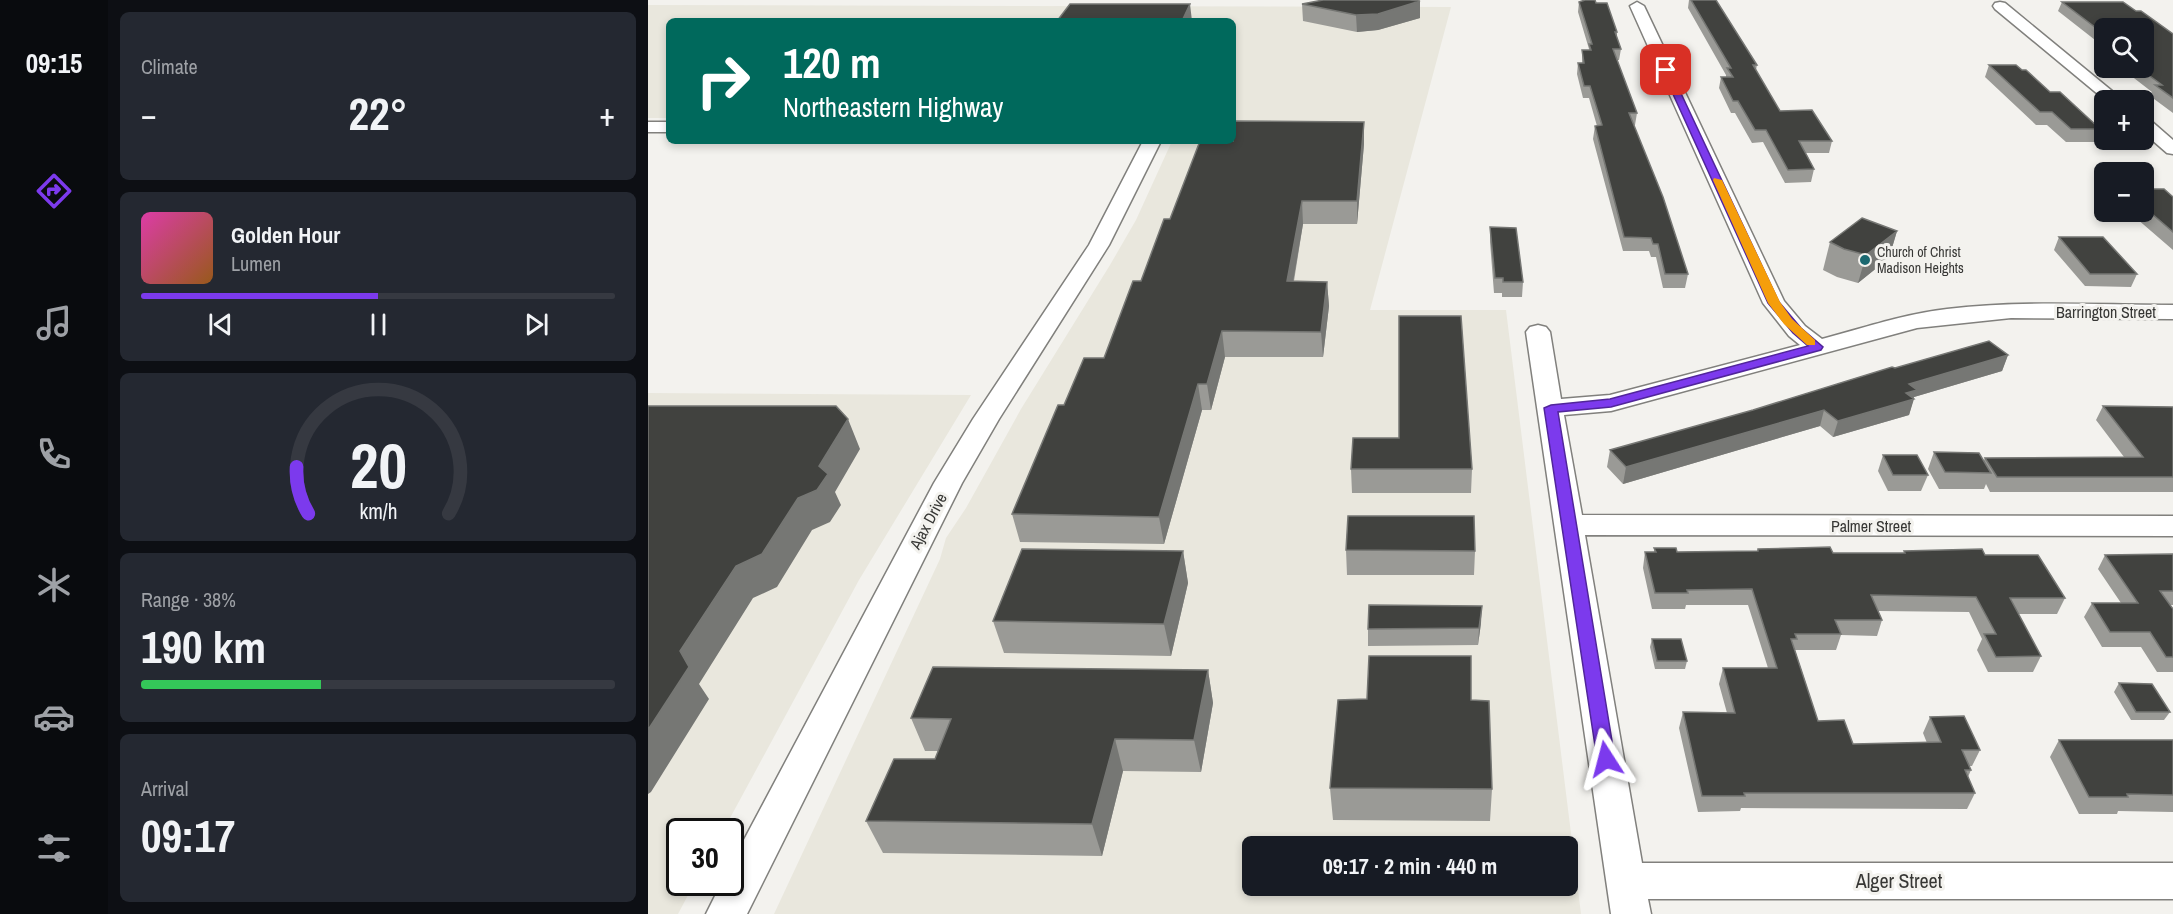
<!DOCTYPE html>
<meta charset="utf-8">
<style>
body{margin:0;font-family:"Archivo Narrow",sans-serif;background:#242831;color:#f1f3f6;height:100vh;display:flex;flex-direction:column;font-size:22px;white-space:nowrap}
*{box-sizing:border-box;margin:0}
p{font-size:20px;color:#9ea1a6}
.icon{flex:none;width:33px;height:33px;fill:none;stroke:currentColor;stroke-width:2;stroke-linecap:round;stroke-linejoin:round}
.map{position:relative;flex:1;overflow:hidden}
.drawer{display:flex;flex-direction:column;gap:12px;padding:12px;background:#0d0f14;width:540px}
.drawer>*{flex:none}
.guide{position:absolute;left:18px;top:18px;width:570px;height:126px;border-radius:9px;box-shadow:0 3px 9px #0003;background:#00695c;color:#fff;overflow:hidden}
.buttons{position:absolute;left:1446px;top:18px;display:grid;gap:12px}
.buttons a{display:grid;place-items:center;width:60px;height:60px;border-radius:9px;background:#171b24;box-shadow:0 3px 9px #0003;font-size:30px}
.speed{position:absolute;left:18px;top:818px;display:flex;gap:12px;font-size:30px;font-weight:700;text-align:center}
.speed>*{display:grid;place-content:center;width:78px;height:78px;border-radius:50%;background:#171b24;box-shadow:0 3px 9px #0003;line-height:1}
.speed .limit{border:3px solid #111;border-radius:9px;background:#fff;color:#111}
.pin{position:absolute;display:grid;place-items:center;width:51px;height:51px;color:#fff;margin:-26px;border-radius:12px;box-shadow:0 3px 9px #0006}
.me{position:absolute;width:66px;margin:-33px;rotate:351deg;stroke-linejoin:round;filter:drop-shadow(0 0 4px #0008)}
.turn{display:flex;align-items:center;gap:21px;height:126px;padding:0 18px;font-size:27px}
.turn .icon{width:78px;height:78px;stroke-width:2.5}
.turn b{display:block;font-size:42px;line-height:51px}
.big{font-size:45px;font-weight:800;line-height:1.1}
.drawer .tile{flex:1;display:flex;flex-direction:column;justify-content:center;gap:9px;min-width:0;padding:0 21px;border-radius:9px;background:#242831}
.drawer .dial{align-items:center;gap:0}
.dial svg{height:156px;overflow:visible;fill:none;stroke:#363941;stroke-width:7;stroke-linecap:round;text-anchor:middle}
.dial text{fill:#f1f3f6;stroke:none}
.song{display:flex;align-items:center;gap:18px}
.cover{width:72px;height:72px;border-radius:9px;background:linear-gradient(135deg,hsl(320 70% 55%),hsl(30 70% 35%))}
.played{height:6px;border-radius:3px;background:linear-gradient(90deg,#7c3aed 50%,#363941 50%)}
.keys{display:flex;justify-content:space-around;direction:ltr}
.heat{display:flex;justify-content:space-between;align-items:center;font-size:33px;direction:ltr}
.charge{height:9px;border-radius:4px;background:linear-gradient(90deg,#34c759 38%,#363941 0)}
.trip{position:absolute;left:594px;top:836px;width:336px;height:60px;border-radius:9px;background:#171b24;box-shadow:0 3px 9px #0003;font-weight:800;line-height:60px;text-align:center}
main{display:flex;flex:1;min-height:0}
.dock{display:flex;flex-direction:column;width:108px;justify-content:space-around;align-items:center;background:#090b0e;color:#9ea1a6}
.dock .icon{width:42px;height:42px}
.dock .current{color:#7c3aed}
.dock b{font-size:27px;color:#f1f3f6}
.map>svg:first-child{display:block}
.built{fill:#e9e7dd;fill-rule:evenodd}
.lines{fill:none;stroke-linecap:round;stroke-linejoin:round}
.minor-casing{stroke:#81807d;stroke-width:3}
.minor{fill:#fff;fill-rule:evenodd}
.wall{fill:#9a9a96}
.shaded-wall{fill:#767774}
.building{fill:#41423f;stroke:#767774;stroke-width:1.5}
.route{fill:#7c3aed;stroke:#51269a;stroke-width:1.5}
.slow{fill:#f59e0b}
.poi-dot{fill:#1b6870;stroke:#f3f2ee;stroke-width:2}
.labels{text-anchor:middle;stroke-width:6;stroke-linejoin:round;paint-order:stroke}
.far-poi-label{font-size:14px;fill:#373735;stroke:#f3f2ee;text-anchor:start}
.street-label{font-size:16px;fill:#373735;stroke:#f3f2ee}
.near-street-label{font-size:20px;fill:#373735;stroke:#f3f2ee}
</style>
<main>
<nav class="dock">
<b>09:15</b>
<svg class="icon current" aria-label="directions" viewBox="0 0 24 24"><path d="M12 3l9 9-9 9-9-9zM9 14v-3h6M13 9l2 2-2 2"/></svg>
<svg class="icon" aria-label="music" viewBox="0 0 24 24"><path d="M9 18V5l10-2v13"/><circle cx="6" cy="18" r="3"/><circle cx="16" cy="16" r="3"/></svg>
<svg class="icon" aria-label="phone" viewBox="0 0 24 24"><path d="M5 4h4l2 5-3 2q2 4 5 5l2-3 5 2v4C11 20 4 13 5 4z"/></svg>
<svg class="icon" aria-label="climate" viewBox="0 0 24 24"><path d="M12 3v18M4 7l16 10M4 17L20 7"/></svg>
<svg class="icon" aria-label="car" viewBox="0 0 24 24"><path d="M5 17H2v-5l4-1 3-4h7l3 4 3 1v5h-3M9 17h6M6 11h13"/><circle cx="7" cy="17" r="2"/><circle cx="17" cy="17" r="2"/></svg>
<svg class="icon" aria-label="filters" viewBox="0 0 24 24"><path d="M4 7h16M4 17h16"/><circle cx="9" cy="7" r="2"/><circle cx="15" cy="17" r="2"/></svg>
</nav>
<section class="drawer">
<div class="tile"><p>Climate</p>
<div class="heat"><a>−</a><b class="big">22°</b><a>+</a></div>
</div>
<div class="tile">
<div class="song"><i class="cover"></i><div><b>Golden Hour</b><p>Lumen</p></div></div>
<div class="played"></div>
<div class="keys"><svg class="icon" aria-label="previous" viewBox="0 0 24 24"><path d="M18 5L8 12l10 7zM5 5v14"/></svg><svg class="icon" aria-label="pause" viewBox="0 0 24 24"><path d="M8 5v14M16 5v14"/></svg><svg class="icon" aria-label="next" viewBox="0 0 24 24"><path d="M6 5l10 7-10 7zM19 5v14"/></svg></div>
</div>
<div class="tile dial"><svg viewBox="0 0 100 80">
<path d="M14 69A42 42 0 1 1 86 69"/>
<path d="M14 69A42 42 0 0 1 8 45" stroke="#7c3aed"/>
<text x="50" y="56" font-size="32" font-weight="700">20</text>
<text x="50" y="72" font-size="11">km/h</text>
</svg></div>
<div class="tile"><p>Range · 38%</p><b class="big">190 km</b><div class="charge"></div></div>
<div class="tile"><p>Arrival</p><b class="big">09:17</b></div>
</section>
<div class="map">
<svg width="1525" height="914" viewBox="0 0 1525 914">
<rect width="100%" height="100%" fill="#f3f2ee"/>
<path class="built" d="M0 5 803 7 722 310H858L933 914H126L292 559 298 538 318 508 373 409 462 265 488 220 524 141H585V21H21V118H0ZM604 846H920V885H604Z
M0 393 323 395 211 580 75 831H32V882H47L30 914H0Z"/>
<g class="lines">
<g class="minor-casing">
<path id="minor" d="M989 2 996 6 1136 301 1157 326 1174 339C1215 328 1256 314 1299 309 1374 300 1450 305 1525 305V319L1363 318 1269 328 963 411 916 415 934 515 1525 516V536L937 535 994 863H1525V899H1000L1003 914H963L878 332 882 327 890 325 898 327 902 332 913 399 962 395 1152 345 1141 336 1115 303 982 6Z
M1352 2 1357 3 1475 100H1457L1347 9 1345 6 1347 3Z
M1496 119 1502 120 1525 140V154L1519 153 1496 133Z
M0 122H21V132H0Z
M495 141H513L461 245 351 419 314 483 99 914H58L74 882H82V866L286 483 325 419 441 245Z"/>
</g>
<use href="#minor" class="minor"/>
</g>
<path class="wall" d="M1041 0H1068L1109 65 1108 70 1132 111 1184 141 1181 153H1158L1166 169 1163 182 1137 183 1115 142 1104 143 1087 113H1083L1071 88 1073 77H1078V75L1040 8Z
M931 2 948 3 969 32V37L973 49 971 60H969L989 113 987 125H986L1040 274 1037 288H1015L1008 257H1003L1001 251H975L945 139 947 126H949L941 98H935L929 74 930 63H934V50H941V49L930 12Z
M1414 2 1525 34V113L1502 96 1504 92 1473 68H1496V28H1456V47L1410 11Z
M654 4 772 18 730 30 709 32 655 21Z
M1341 65 1374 70 1402 92 1452 129 1447 142H1418L1399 125H1388L1337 77Z
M716 122V144L709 224H655L646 281 679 282 681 306 675 357H577L563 410H554L516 544 372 542 364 514 416 405 456 358 522 219Z
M1496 189 1525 197V250L1481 212H1496Z
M842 227 875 282 874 297H854V293H846L842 242Z
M1249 231 1241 258 1210 283 1189 277 1175 270 1182 242Z
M1411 237 1489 274 1483 287 1437 286 1406 250Z
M1360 355 1354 371 1266 397 1261 415 1185 437 1172 426 975 484 959 467 962 450 1105 410 1247 368Z
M1455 406 1525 407V492H1342L1338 484 1336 489H1291L1280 469 1286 452 1336 460 1337 458 1476 457 1448 420Z
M1235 455 1280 475 1273 491H1240L1230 471Z
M703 469H824L823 493H704Z
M1006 548 1029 552 1109 551 1110 549 1185 553H1256V551L1337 555 1417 598 1409 614H1370L1393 656 1385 672H1340L1329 650 1334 639 1321 612 1230 611 1234 620 1229 636 1193 635 1188 650H1147L1170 721 1205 744 1279 743 1275 733 1282 717 1332 750 1324 766H1321L1323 770 1320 777 1327 793 1319 809 1093 808 1092 811 1050 812 1031 728 1035 712 1079 713 1071 684 1075 668H1120L1100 605H1038L1037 609H1004L995 568 997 552H1006Z
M698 550 827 551 826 575H699Z
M535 551 540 583 523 656 356 653 345 621Z
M1525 554V605H1522L1525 609V672H1509L1493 647H1454L1436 617 1444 603H1473L1450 569 1457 555Z
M833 623 830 645 720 646V629Z
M1004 639 1039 661 1037 669H1007L1002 647Z
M560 670 565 703 553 772 475 771 454 856 235 853 218 821 287 759 290 751H277L263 718Z
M1471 683 1522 712 1516 720H1483L1466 692Z
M719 699 823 700 844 789 842 821 685 820 682 788Z
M1411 740H1525V812L1470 811 1469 814H1431L1402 757Z"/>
<path class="shaded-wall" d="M772 1V18L730 30 709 32 708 15Z
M542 4 544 21H534Z
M716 122V144L709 224V201Z
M654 201 655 224 641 306 639 281Z
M1249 231 1241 258 1210 283 1218 255Z
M679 282 681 306 675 357 673 332Z
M574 331 577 357 563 410 559 384Z
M1360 355 1354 371 1266 397 1265 399H1266L1261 415 1185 437 1190 421 1261 384Z
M550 384 554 410 516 544 511 517Z
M1176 410 1172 426 975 484 978 467Z
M200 419 212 449 187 492 193 505 182 522 164 530 129 587 105 598 51 684 61 699 3 792 0 794V730L32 651 88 566Z
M535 551 540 583 523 656 516 624Z
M834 606 833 623 830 645 831 628Z
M560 670 565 703 553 772 546 740Z
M467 739 475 771 454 856 444 824Z"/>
<path class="building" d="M675 0H762L772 1 730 14 708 15 654 4Z
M937 0H947L948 3H959L969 32H967L973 49H965L989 113H981L1015 197 1040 274H1017L1010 244H1005L1003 238 976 237 947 126 954 125 942 86H936L930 63H936L934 50H943L941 44H944L931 2Z
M1043 0H1068L1109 65H1105L1132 111 1164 110 1184 141H1151L1166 169 1140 170 1118 130H1107L1090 101H1085L1073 77H1085L1079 68H1083Z
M1414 2H1475L1488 11H1493L1525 34V98L1507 85H1514L1491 68H1496V28H1456V34Z
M422 4H542L534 21H409Z
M1341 65H1368L1374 70H1378L1402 92H1412L1452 129H1423L1404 112H1392Z
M585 121 716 122 709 201H654L639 281 679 282 673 332 574 331 559 384H550L511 517 364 514 410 405H416L436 358H456L485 281H493L516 219H522L552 141H585Z
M1496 189H1516L1525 197V232L1496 207Z
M1214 218 1249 231 1218 255 1196 249 1182 242Z
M842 227 868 228 875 282H855V278H847Z
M1411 237H1455L1489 274H1442Z
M751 316H813L824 469H703L705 438H751Z
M1341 341 1360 355 1261 384 1269 390 1258 393 1266 399 1190 421 1176 410 978 467 962 450 1105 410 1244 367 1247 368Z
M0 406H188L200 419 171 466 180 474 169 490 150 498 114 554 88 566 32 651 41 667 0 730Z
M1455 406 1525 407V477H1349L1337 458 1495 457Z
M1286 452 1331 453 1343 473 1297 472Z
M1235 455H1269L1280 475H1245Z
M700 516H826L827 551 698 550Z
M1182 547 1185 553H1257L1256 551 1334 549 1337 555H1390L1417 598H1362L1393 656 1348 657 1336 634H1348L1328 597 1223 595 1234 620H1187L1193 634H1147L1149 639H1143L1170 721 1196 720 1205 744 1293 742 1282 717 1316 716 1332 750H1314L1323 770H1317L1327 793H1096L1097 796H1054L1035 712 1087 713 1075 668H1129L1104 589 1039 590 1040 593H1007L997 552H1008L1006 548H1028L1029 552 1110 551V549Z
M374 549 535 551 516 624 345 621Z
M1525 554V591H1512L1525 609V657H1518L1502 632H1462L1444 603H1490L1457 555Z
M721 605 834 606 831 628 720 629Z
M1004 639H1033L1039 661H1009Z
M721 656H823V700L841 701 844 789 682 788 690 700 719 699Z
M285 667 560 670 546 740 467 739 444 824 218 821 246 759H287L303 719 263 718Z
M1471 683 1504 684 1522 712H1488Z
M1411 740H1525V795L1479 794 1480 797H1441Z"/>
<path class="route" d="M1018 67 1022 70 1131 302 1153 328 1175 347 1173 350 963 407 910 412 967 759 964 764 958 766 952 764 949 759 896 408 903 405 962 399 1160 346 1145 333 1120 303 1014 70Z"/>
<path class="slow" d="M1066 178 1074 180 1132 302 1144 319 1167 340V345H1159L1136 324 1120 303 1065 180Z"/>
<circle class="poi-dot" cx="1217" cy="260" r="6"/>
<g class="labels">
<g class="far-poi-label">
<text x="1229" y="257">Church of Christ<tspan x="1229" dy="16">Madison Heights</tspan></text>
</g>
<g class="street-label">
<text x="1458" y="318">Barrington Street</text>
<text transform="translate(280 521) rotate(-62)" y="6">Ajax Drive</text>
<text x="1223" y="532">Palmer Street</text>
</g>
<g class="near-street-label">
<text x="1251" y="888">Alger Street</text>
</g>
</g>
</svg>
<div class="buttons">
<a><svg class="icon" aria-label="search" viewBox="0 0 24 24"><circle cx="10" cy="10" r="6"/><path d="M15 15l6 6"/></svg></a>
<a>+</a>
<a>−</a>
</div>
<div class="speed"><div class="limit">30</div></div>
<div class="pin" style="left:1018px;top:70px;background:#d93025"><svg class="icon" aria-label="arrive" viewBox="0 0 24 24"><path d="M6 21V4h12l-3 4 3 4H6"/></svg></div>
<svg class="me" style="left:958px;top:759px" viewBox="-20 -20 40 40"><path d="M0-17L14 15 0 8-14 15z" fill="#7c3aed" stroke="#fff" stroke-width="4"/></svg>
<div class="trip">09:17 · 2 min · 440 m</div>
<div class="guide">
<div class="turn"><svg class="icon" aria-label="right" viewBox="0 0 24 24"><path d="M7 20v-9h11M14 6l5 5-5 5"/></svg><div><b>120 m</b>Northeastern Highway</div></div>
</div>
</div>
</main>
